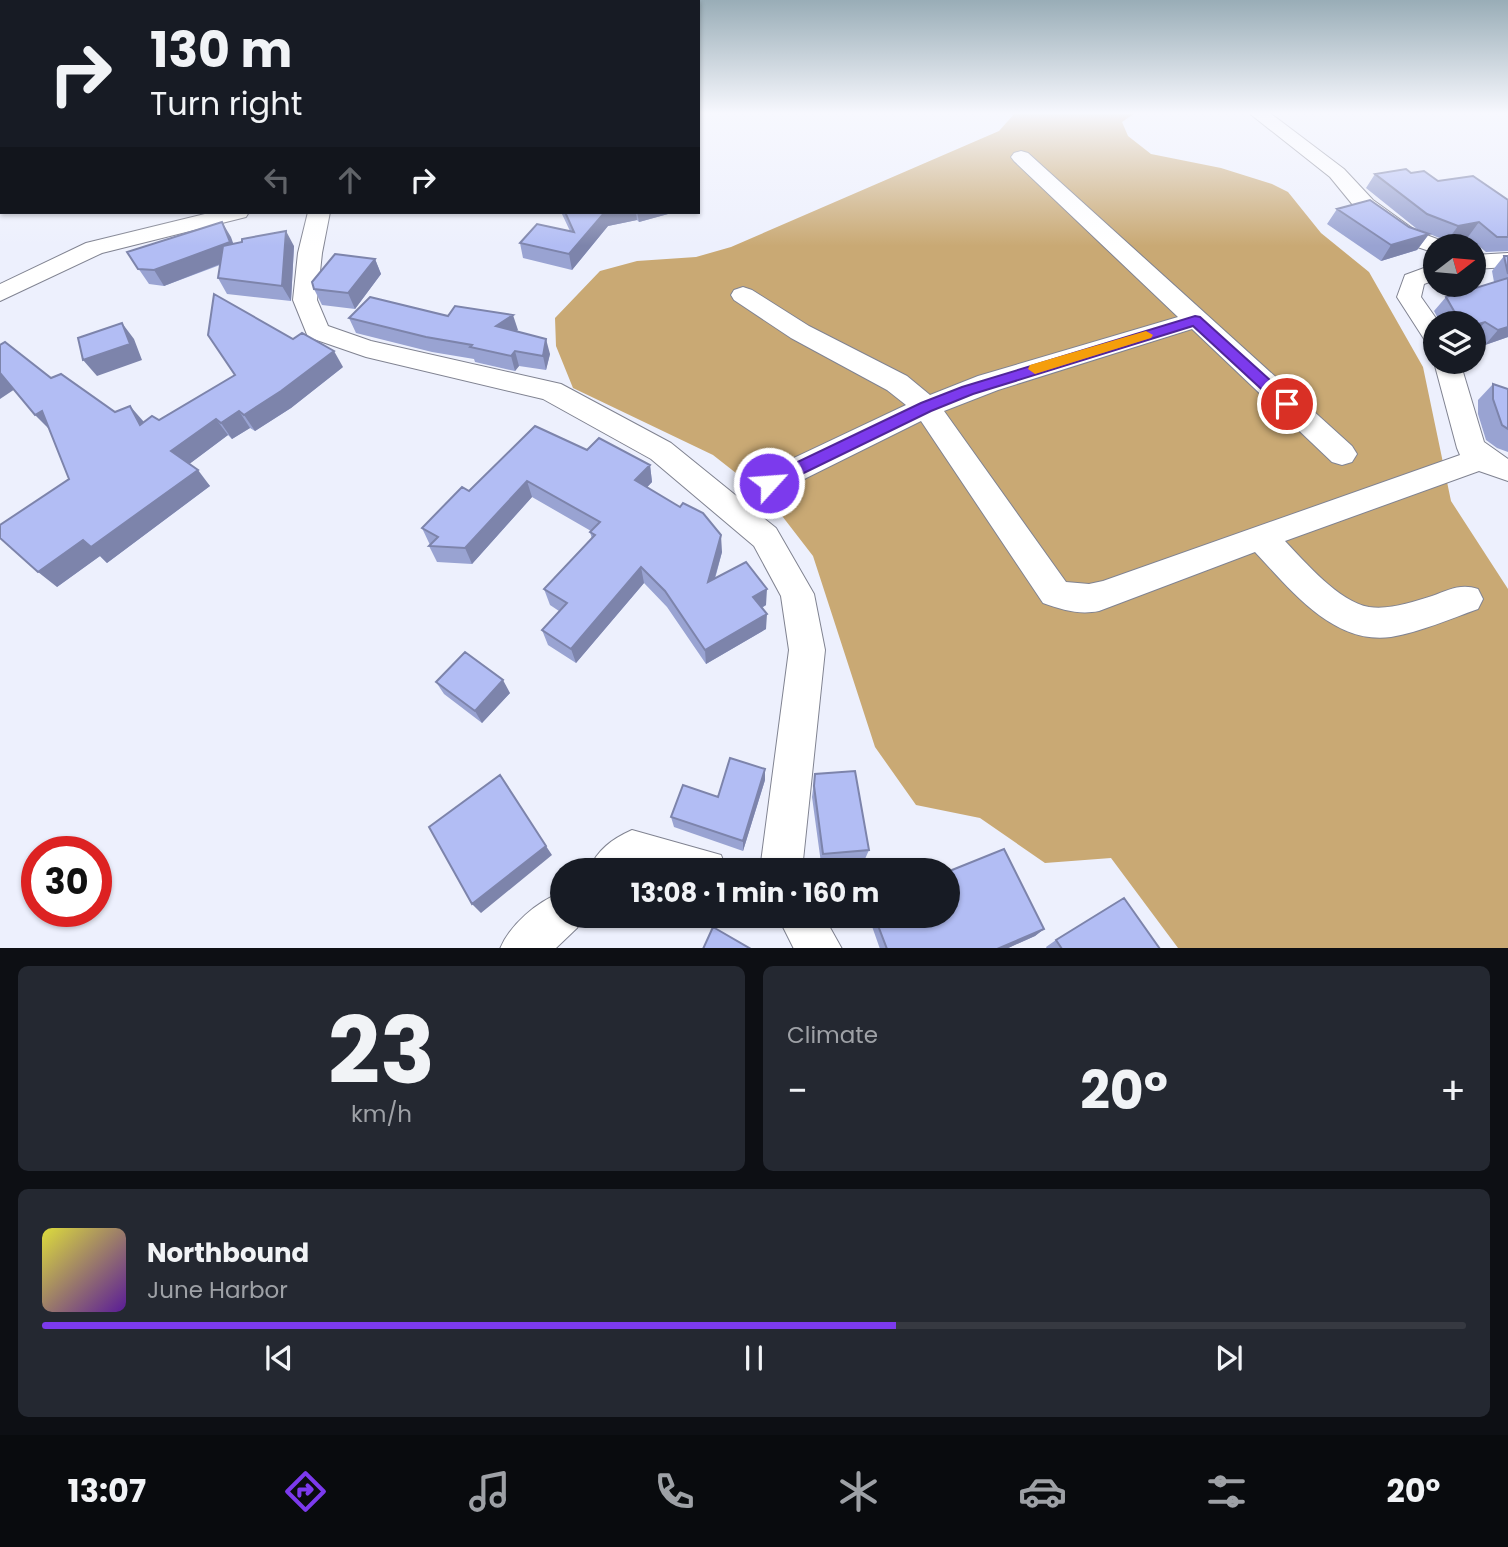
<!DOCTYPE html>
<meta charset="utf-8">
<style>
body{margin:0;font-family:Poppins,sans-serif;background:#242831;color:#f1f3f6;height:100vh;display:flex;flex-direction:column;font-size:26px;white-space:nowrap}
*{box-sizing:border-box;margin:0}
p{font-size:23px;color:#9ea1a6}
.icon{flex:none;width:38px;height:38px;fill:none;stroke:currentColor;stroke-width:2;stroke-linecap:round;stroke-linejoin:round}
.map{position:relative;height:948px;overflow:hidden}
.panel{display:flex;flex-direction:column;gap:18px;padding:18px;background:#0d0f14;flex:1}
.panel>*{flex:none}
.guide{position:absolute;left:0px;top:0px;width:700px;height:214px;box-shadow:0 2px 5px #0004;background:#171b24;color:#f1f3f6;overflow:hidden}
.needle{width:46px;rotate:74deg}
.tools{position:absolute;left:1423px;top:234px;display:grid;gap:14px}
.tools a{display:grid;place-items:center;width:63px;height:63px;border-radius:50%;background:#171b24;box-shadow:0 2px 5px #0004;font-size:35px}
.speed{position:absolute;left:21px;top:836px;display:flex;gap:14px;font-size:35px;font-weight:700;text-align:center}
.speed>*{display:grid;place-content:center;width:91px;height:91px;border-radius:50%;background:#171b24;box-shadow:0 2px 5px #0004;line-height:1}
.speed .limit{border:10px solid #d22;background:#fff;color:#111}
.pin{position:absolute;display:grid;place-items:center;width:60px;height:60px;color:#fff;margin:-30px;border:4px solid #fff;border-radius:50%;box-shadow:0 2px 7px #0007}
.me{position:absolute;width:77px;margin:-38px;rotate:64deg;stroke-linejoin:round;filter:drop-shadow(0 0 5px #0008)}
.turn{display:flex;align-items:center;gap:24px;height:147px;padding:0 35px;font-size:32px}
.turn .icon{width:91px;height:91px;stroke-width:2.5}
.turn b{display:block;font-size:49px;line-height:60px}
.lanes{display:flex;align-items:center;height:66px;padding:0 35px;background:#0003;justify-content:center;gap:35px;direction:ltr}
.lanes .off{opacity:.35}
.big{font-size:52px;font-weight:700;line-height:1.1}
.panel .widget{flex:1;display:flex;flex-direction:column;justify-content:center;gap:10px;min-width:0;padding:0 24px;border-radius:10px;background:#242831}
.panel .dial{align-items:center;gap:0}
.dial b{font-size:91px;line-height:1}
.song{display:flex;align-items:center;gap:21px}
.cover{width:84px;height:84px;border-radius:10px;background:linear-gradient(135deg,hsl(60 70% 55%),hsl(270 70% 35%))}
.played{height:7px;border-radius:4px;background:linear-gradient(90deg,#7c3aed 60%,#363941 60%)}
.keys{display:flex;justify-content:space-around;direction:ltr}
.heat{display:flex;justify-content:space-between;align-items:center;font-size:38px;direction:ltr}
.panel .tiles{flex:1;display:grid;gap:18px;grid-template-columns:1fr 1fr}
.widget:last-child{grid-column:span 2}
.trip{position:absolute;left:550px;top:858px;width:410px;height:70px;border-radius:35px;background:#171b24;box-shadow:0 2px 5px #0004;font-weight:700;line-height:70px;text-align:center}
.menu{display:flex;height:112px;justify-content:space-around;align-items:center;background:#090b0e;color:#9ea1a6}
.menu .icon{width:49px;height:49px}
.menu .current{color:#7c3aed}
.menu b{font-size:32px;color:#f1f3f6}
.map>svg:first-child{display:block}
.forest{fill:#c9a974}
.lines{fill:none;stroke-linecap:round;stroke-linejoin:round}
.minor-casing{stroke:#808391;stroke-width:2}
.minor{fill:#fff;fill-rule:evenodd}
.wall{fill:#99a3d2}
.shaded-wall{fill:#7d84ab}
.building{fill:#b2bdf4;stroke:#7d84ab;stroke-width:2}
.route{fill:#7c3aed;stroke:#51269a;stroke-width:2}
.slow{fill:#f59e0b}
</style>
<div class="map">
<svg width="1508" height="949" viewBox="0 0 1508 949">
<rect width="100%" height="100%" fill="#edf0fd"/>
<path class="forest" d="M1015 113H1135L1122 122 1128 136 1151 154 1221 168 1272 184 1288 192 1321 233 1369 272 1423 367 1451 501 1508 589V948H1178L1111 858 1045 863 980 818 916 805 875 747 813 556 769 499 713 455 573 388 556 346 555 318 600 271 637 261 696 257 731 247 999 131Z"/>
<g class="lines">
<g class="minor-casing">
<path id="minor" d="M1249 113H1270L1344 169 1373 200 1416 231 1445 242 1448 247H1435V253L1400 241 1357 210 1330 177Z
M1021 151 1028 153 1352 446 1357 454 1352 462 1342 465 1332 462 1192 329 998 390 944 411 1066 582 1089 584 1103 581 1460 455 1457 448 1434 362 1435 360V362H1460L1484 442 1508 459V481L1479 471 1285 541C1305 562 1339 602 1369 607 1390 610 1412 602 1432 596 1448 590 1461 583 1478 589L1483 599 1478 609C1450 619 1420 632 1391 637 1333 645 1290 589 1255 552L1099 611C1079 615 1063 610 1043 603L921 421 780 491 769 495 758 491 754 483 758 475 906 405 887 390 791 338 734 300 731 295 734 290 743 287 752 290 809 326 907 376 930 395 978 376 1178 317 1014 161 1011 157 1014 153Z
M213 212H249L246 217 102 253 0 301V284L86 243Z
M308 212H330L322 253 317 300 328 326 371 341 561 384 671 443 776 528 814 594 825 650 802 870H760L789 650 781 596 754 546 651 459 543 399 366 357 308 337 293 300 298 253Z
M1508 253V267L1474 269V255Z
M1435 264V280L1424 284 1421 297 1440 324H1435V344L1426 342 1397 297 1405 275Z
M632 830 721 855 727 870H589C597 850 612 839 632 830Z
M562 892V915H583L577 928 555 949H500C510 924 537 902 562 892Z
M777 915H823L842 949H794Z"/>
</g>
<use href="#minor" class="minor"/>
</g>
<path class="wall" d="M1411 173 1508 200V251L1486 252 1468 237 1447 241 1417 229 1366 188 1375 174Z
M1337 209 1409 227 1429 234 1417 250 1381 261 1327 224Z
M561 212H668V214L639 222 637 220 608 226 572 270 523 258 520 243 570 231Z
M222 222 233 244 294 246 291 301 227 294 218 278 220 265 164 286 149 284 127 252Z
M1504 256H1508V337L1485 345 1474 337V324H1441L1434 311 1446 297 1494 282 1492 271Z
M375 259 381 274 355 309 322 305 314 289Z
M349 318 518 330 516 331 550 354 546 370 519 366 515 371 475 362 474 359 432 352 356 333Z
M0 345 51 378 115 412 144 422 159 420 343 367 291 408 255 431 250 428 232 439 228 435 189 464 210 486 107 563 100 556 57 587 69 479 50 431Z
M1493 384 1508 389V452L1497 448 1486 440 1478 414V400Z
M587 450 650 465 652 482 647 487 722 552 715 579 766 605 762 608 766 629 706 664 667 607 644 583 576 663 548 645 542 630 559 611 550 605 544 589 592 539 590 532 591 531 532 497 472 564 437 562 429 546 430 545 422 528 469 491Z
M436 682 510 693 482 723 444 694Z
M815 774 869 850 865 859 821 863 812 797Z
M765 780 743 851 674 827 671 817 718 797Z
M868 915H947L1044 929 1035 936 1006 949H880Z
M1056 940 1160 949H1047L1046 947Z"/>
<path class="shaded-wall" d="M605 212H636L637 220 608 226 572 270 569 254Z
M637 212H668V214L639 222Z
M222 222 231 237 238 257 164 286 154 270Z
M1479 222 1468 237 1447 241 1458 226Z
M286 231 294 246 291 301 282 286Z
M1429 234 1417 250 1381 261 1391 245Z
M375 259 381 274 355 309 348 293Z
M513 315 518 330 501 341 496 326Z
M1485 322 1474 335V327L1475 325Z
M122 323 134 339 142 360 97 376 83 360Z
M1508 327V337L1485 345 1498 330Z
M546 339 550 354 546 370 543 356Z
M334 351 343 367 291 408 255 431 244 415Z
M515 351 519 366 515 371 511 356Z
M0 373 15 389 0 399Z
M130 406 144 422 140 425Z
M42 411 51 431 35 415Z
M239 411 250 428 232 439 221 423Z
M216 419 228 435 184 468 171 451Z
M650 465 652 482 638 497 635 480Z
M198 470 210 486 107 563 100 556 57 587 38 572 83 540Z
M527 481 532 497 472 564 465 548Z
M721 535 722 552 709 598 708 582Z
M641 567 644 583 576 663 571 649Z
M767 589 766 605 753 612V597Z
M767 614 766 629 706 664 705 650Z
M503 680 510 693 482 723 475 711Z
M765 769V780L743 851V841Z
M546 846 552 855 481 913 472 904Z
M1044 929 1035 936 1006 949H997Z"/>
<path class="building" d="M1406 169 1411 173 1424 171 1438 181 1473 176 1508 200V237H1497L1479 222 1458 226 1427 214 1375 174Z
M1370 200 1409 227 1429 234 1391 245 1337 209Z
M565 212H605L569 254 520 243 537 224 574 232Z
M222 222 230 242 154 270 138 269 127 252Z
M286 231 282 286 218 278 223 246 242 242V239Z
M335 254 375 259 348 293 314 289 312 282Z
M1504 256H1508V274Z
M1508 278V327L1498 330 1485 322 1475 325 1454 311 1446 297Z
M214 294 293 339 302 333 334 351 281 391 244 415 239 411 221 423 216 419 171 451 198 470 91 547 83 540 38 572 0 538V525L69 479 42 411 35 415 0 373V345L5 342 51 378 61 374 115 412 130 406 140 425 152 416 159 420 235 375 208 335Z
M370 297 448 316 455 306 513 315 496 326 546 339 543 356 515 351 511 356 470 347 472 345 426 337 349 318Z
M122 323 130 344 83 360 78 338Z
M1493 384 1508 389V429L1502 425 1493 399Z
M535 426 587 450 599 438 650 465 635 480 680 507 683 503 703 513 721 535 708 582 746 562 767 589 753 597 767 614 705 650 665 591 641 567 571 649 542 630 567 603 544 589 595 535 590 532 600 522 527 481 465 548 429 546 438 537 422 528 462 487 469 491Z
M465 652 503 680 475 711 436 682Z
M730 758 765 769 743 841 671 817 683 785 718 797Z
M855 771 869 850 823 854 814 786 815 774Z
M500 775 546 846 472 904 429 827Z
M1004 849 1044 929 997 949H887L874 915H947V872Z
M1124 898 1160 949H1062L1056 940Z
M713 927 751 949H703Z"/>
<linearGradient id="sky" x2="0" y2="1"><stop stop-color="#99adb7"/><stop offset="0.46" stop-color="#f7f8fe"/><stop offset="1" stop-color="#f7f8fe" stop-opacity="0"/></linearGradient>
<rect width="1508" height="246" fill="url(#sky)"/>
<path class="route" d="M1195 316 1200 317 1292 400 1295 404 1292 408H1282L1193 326 973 394 931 411 775 487 769 489 761 483 764 478 921 403 962 387Z"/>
<path class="slow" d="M1146 331 1153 335 1151 338 1035 374 1028 369 1030 365Z"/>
</svg>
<div class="tools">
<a><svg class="needle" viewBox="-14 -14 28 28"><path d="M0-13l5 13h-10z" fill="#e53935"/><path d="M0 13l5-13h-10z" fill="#9ea1a6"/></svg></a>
<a><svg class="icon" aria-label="layers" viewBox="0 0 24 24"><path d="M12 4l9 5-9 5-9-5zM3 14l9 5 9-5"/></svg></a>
</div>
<div class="speed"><div class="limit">30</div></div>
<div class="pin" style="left:1287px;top:404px;background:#d93025"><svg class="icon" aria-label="arrive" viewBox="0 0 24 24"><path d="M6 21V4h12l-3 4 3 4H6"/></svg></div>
<svg class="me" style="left:769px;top:483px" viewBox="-20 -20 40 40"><circle r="17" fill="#7c3aed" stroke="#fff" stroke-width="3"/><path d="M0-11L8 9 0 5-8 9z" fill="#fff"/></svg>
<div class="trip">13:08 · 1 min · 160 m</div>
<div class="guide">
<div class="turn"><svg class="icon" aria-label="right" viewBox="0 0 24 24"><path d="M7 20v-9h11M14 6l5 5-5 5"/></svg><div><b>130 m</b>Turn right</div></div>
<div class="lanes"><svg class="icon off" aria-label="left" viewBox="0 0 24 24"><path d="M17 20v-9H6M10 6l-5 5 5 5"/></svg><svg class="icon off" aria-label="ahead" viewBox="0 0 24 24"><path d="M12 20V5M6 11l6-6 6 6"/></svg><svg class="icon" aria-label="right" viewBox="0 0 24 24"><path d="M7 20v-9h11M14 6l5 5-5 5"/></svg></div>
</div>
</div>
<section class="panel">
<div class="tiles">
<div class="widget dial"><b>23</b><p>km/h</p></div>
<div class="widget"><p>Climate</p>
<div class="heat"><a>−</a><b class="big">20°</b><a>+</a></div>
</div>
<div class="widget">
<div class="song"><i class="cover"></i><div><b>Northbound</b><p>June Harbor</p></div></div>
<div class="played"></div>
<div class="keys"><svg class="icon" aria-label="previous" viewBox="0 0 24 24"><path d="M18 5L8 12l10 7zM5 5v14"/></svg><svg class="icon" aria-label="pause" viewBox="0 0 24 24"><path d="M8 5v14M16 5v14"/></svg><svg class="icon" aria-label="next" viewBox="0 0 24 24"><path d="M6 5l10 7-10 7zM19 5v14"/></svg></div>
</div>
</div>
</section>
<nav class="menu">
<b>13:07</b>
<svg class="icon current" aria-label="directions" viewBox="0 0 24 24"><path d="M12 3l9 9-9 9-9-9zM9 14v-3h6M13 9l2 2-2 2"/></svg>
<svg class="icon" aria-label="music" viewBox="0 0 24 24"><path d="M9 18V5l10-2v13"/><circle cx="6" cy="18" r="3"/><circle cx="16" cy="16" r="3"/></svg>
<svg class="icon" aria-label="phone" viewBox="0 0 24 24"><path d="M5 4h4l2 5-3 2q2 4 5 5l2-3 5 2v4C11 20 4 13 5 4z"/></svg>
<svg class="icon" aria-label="climate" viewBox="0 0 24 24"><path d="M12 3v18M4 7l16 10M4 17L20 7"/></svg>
<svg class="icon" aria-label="car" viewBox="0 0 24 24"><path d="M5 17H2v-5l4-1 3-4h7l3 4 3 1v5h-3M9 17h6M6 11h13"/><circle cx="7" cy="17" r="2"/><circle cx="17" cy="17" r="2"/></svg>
<svg class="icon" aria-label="filters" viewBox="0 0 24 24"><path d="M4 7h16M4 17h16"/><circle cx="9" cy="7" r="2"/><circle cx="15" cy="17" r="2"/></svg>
<b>20°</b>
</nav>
